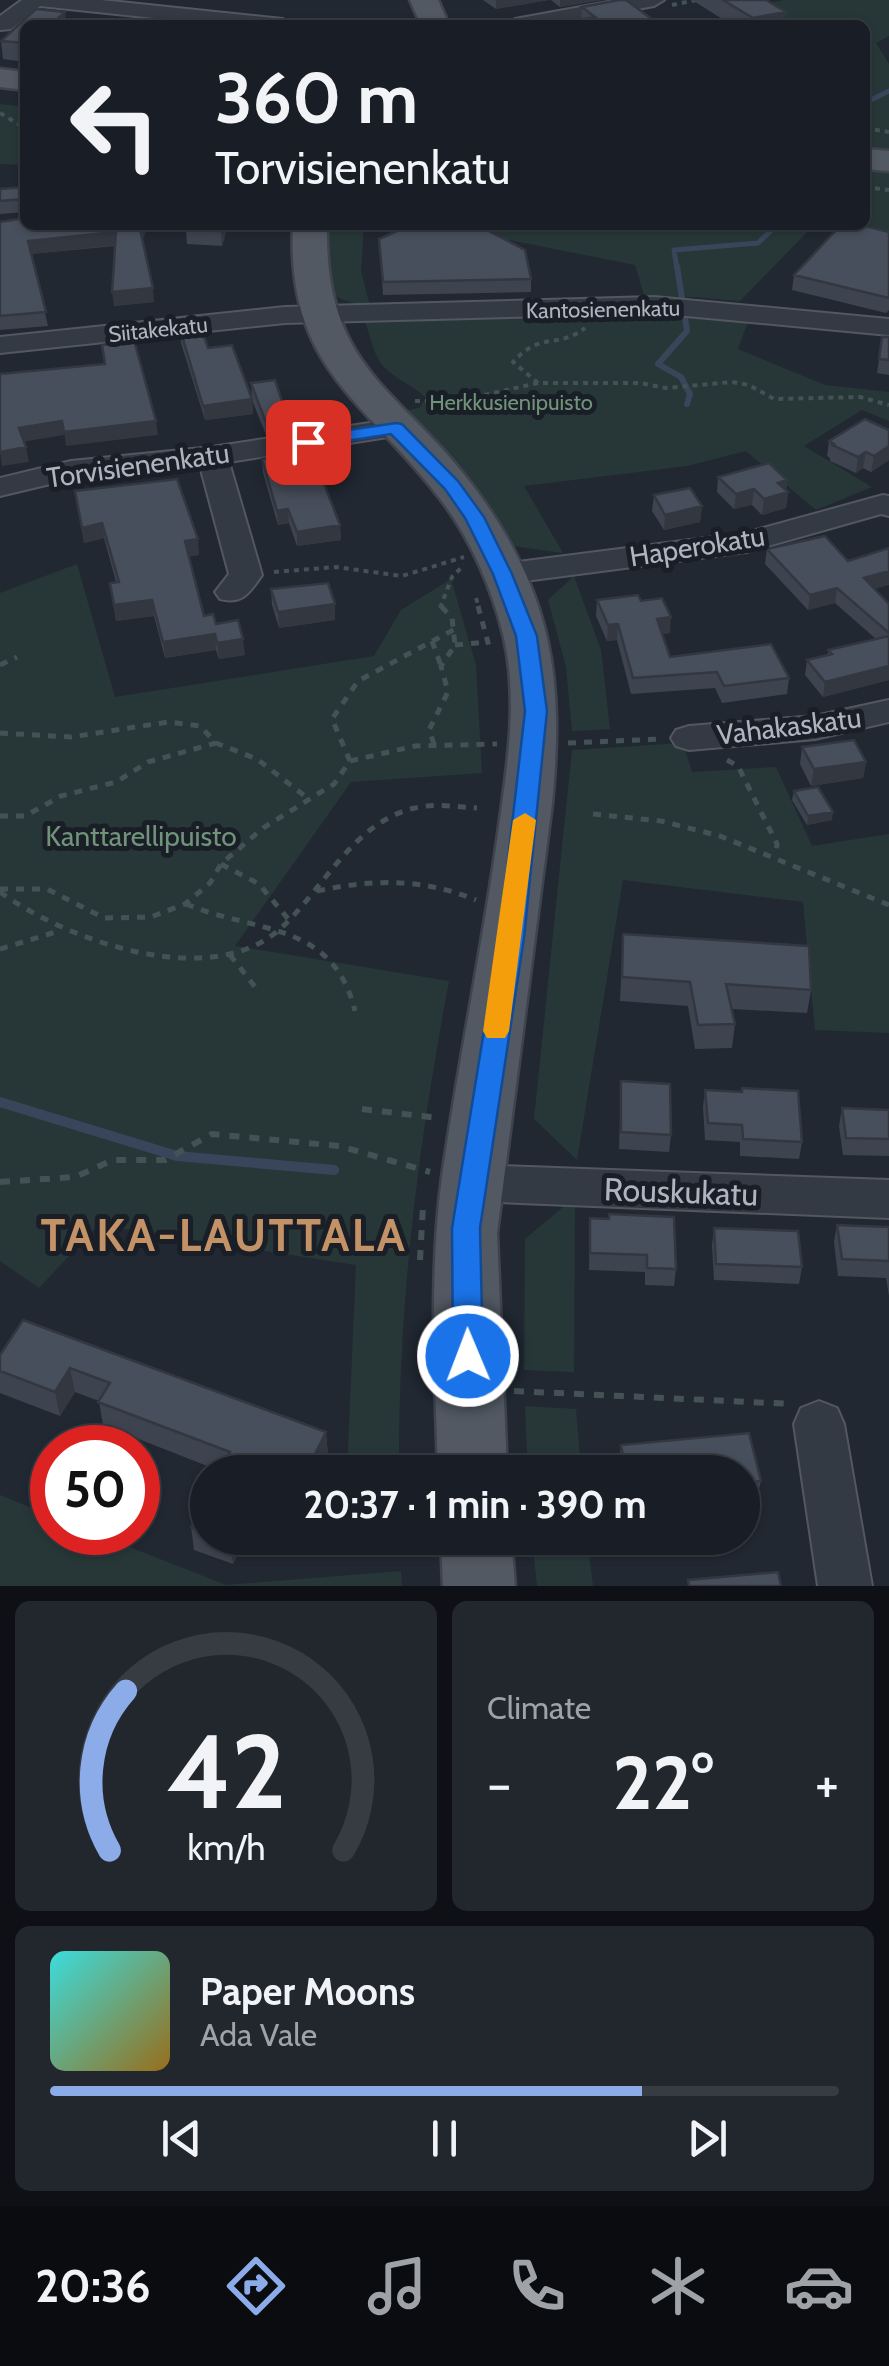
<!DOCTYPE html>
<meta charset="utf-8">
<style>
body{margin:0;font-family:Cabin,sans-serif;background:#22272e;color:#f1f3f6;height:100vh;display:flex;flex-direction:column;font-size:38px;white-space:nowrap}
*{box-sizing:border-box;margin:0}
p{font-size:32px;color:#9fa2a7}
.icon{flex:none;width:55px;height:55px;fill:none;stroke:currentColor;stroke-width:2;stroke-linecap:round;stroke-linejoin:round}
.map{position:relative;height:1586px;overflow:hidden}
.drawer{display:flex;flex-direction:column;gap:15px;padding:15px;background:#0e1015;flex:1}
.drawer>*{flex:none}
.top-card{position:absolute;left:20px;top:20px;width:850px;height:210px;border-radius:15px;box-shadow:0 2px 8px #0004,0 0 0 2px #373c43;background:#191e26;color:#f1f3f6;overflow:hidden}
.speed{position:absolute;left:30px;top:1425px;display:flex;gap:20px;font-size:50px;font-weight:700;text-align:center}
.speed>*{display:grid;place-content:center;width:130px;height:130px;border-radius:50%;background:#191e26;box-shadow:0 2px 8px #0004,0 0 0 2px #373c43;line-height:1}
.speed .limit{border:15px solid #d22;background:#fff;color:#111}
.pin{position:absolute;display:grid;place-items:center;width:85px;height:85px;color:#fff;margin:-42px;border-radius:20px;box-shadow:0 5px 15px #0006}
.me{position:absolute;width:110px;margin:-55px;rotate:359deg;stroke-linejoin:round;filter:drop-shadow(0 0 8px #0008)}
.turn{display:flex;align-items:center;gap:35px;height:210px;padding:0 30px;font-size:45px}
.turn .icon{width:130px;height:130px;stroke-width:2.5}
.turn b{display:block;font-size:70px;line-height:85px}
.big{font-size:75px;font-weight:700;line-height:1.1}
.drawer .card{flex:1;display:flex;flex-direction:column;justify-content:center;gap:15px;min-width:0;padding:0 35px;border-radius:15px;background:#22272e}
.drawer .dial{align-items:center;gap:0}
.dial svg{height:260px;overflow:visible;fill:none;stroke:#373c43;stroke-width:7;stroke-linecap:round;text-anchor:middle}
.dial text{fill:#f1f3f6;stroke:none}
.song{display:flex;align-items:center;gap:30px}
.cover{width:120px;height:120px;border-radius:15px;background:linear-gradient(135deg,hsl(180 70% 55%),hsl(40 70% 35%))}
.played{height:10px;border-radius:5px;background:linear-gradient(90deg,#8babe9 75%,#373c43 75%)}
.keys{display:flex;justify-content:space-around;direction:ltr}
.heat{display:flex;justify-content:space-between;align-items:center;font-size:55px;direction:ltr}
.drawer .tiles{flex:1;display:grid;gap:15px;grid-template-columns:1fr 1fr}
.card:last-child{grid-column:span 2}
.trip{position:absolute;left:190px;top:1455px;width:570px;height:100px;border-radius:50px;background:#191e26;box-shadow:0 2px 8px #0004,0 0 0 2px #373c43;font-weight:700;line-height:100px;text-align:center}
.menu{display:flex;height:160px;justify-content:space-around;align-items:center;background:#0a0c0f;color:#9fa2a7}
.menu .icon{width:70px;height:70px}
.menu .selected{color:#8babe9}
.menu b{font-size:45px;color:#f1f3f6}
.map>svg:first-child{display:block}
.green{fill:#273737}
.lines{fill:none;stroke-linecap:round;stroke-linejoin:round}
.stream-far2{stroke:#38455a;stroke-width:5}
.stream-far1{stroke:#38455a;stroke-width:6}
.stream{stroke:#38455a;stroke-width:10}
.minor-casing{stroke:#525761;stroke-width:4}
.major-casing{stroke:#3e434d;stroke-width:5}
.path-far2{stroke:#445255;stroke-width:4;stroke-dasharray:5 5;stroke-linecap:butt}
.path-far1{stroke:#445255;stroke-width:5;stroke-dasharray:8 8;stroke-linecap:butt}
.path{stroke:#445255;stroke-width:6;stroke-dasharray:10 10;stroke-linecap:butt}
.minor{fill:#343a43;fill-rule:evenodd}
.major{fill:#525963;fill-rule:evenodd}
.wall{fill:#3e444f}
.shaded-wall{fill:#323740}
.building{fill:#484f5c;stroke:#323740;stroke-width:2.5}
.route{fill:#1a73e8;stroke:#114b97;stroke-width:2.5}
.slow{fill:#f59e0b}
.labels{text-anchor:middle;stroke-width:10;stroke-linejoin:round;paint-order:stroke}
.far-street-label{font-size:22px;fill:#aeb4c0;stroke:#1a1f27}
.far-park-label{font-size:22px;fill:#70937a;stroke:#1a1f27}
.street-label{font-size:28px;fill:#aeb4c0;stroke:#1a1f27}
.park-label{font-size:28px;fill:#70937a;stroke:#1a1f27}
.near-street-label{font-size:32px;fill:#aeb4c0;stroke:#1a1f27}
.near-district-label{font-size:45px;font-weight:bold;letter-spacing:2.5px;fill:#c39266;stroke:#1a1f27}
</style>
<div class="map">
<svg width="889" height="1586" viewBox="0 0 889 1586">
<rect width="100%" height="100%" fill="#212832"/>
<path class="green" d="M784 0H889V36L876 43 889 64V153L865 152V25H789L791 21 763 4Z
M0 104 25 107V165L0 164Z
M865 166 889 167V233L813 226 740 301 693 297 645 298 635 265 494 237 488 225H865Z
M328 225H364L361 271 370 306C333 300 328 297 327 259 326 247 325 236 328 225Z
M664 312 749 319 738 349 825 385 889 392V421L862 410 804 446 872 487 816 510 746 451 687 466 524 486 563 553 513 546 471 486 402 411 419 408 426 398C412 384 395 379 385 368 373 356 371 337 365 322Z
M77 564 115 697 374 656 401 610 451 579 476 665 482 773 351 782 235 946 449 981C418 1146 398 1304 399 1472H347L356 1265 98 1225 39 1288 0 1261V593Z
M574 576 601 650 610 729 572 731 566 667 548 600Z
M683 743 692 772 776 767 812 846 889 834V1033L815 1030 803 902 623 880 577 1160 534 1119 572 750Z
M575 1197 574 1372 524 1370 525 1239Z
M525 1406 576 1409 581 1472H528Z
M0 1495 52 1516V1532L94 1533 226 1585 401 1571 402 1586H0Z
M532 1538H587L593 1586H537Z"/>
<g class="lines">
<path class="stream-far2" d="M865 103 889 91
M677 269 674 250 758 243 777 225"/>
<path class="stream-far1" d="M677 266 687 331 658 364 681 377 690 394 687 404"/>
<path class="stream" d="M0 1102 177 1156 334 1170"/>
<g class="minor-casing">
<path id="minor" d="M22 0H101L283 19 294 25H221L40 6 11 29 0 30V16Z
M619 0H664L654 6 550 25H504L515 19Z
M654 297 889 319V335L654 313 285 323 0 353V337L285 307Z
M396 419 407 422 411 428 407 434 229 462 262 575C250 592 243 605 220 599L215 592 229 574 200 466 71 479 0 496V478L71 461 212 447Z
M883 495 889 496V516L881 514 747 552 503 584 491 581 487 574 491 567 503 564 745 533Z
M889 700V722L815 739 689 750 676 746 671 738 676 730 689 726 815 716Z
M473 1165 889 1180V1218L473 1201 457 1196 450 1183 457 1170Z
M819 1401 837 1408 844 1424 872 1586H818L794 1424 801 1408Z"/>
</g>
<g class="major-casing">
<path id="major" d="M410 0H438L449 25H421Z
M0 69 25 72V90L0 87Z
M865 149 889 151V171L865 169Z
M293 225H327C324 374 404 389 479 494 553 597 564 681 552 804L497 1233 507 1472H438C435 1374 429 1274 442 1177 458 1065 481 953 497 841 506 774 519 704 504 638 493 591 471 539 441 500 365 399 286 370 293 225Z
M441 1538H511L515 1586H443Z"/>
</g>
<path class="path-far2" d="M672 5 697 0
M0 113 25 128
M865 128 889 132
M865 187 889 190
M538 383 513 362C541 331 558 349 585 328
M415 401H457L538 383H640L666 388 732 382 749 385 774 399 860 397 889 405
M274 572 336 567 402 576 464 557
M476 598 479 608
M440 608 452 577 464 565"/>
<path class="path-far1" d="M478 606 490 650
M432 641 441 666
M455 645 487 642
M0 665 17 657
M0 733 71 737 168 722 200 726 216 743 257 759 310 800
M568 743 662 739
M434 744 429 730 448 692 441 666 455 645 452 618 441 606
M727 760 738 766 777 844 776 856
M350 761 332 719 358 681 455 629
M593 814 661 821 720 836 889 905
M0 816H25L61 796 116 782 148 762 216 743
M221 864 259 884 289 920
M0 889H47L104 918 151 917 185 904 210 883 221 864 263 828 334 784 350 761 415 746 497 744
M317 891C373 879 422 878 476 900
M0 892C66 940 209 992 280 929 323 890 354 821 415 808 435 803 457 807 477 808
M186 904C258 934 333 921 355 1011
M0 949 59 931
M230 955 256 988"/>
<path class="path" d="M362 1109 438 1118
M0 1182 75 1177 113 1160H165L212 1134 339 1146 430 1172
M420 1260 423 1206
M514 1391 793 1404"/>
<use href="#minor" class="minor"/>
<use href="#major" class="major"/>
</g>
<path class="wall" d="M483 0H549L496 9Z
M551 0H602L560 7Z
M692 0H768V2L786 12 784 25H732Z
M582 7 660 25 581 20Z
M25 25V62L3 59 1 41Z
M25 187V212L0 214V189Z
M0 222 116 231 119 225H149L142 240 154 302 114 306 115 246 31 254 48 326 0 330Z
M187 225H228L222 246 187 244 186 230Z
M394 225H477L531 279V292L383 295 379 239 397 231 394 229Z
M889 232V310L886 313 792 290 794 275Z
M180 329 208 348 252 398 251 383 288 432 266 435 252 400 253 414 205 420 181 343Z
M882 337H889V375L877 373Z
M889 430V460L871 472 863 468 856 473 830 461V458L827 456 829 441Z
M272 445 299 452 340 525 341 540 297 546 289 523 278 525 263 473 262 459 273 458Z
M718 477 787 480 786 490 788 492 786 508 762 515 752 505 734 509 717 492Z
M75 491 199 555 189 556 204 616 216 624 245 655 219 659 216 650 165 658 154 616 116 621 110 583 116 582 104 538 84 543Z
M654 495 702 506 700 522 664 530 652 511Z
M767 549 874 589 889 604V680L823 697 805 675 807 660 828 655V650L876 639 835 603 808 610 765 564Z
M271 589 335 620 279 628 272 605Z
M597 600 641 601 670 633 662 634 670 657 789 678 787 694 722 703 715 688 631 694 617 640 607 641 596 616Z
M802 747 866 762 863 778 811 786 800 764Z
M794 791 832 820 807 825 792 800Z
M623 934 811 990 807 1013 732 1009 735 1024 732 1048 695 1049 688 1006 620 1001Z
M621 1081 671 1135 669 1152 619 1149Z
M705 1090 802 1142 799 1159 740 1156V1142L705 1140 703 1107Z
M842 1108 889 1110V1156L843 1155 839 1126Z
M590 1218 676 1269 674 1286 645 1285V1272L589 1270Z
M837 1225 889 1227V1296L886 1278 838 1276 834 1242Z
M714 1228 802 1267 799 1284 714 1280 712 1245Z
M23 1320 326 1432 328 1456 320 1472H219L220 1471 103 1425 99 1401 75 1392 60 1416 0 1393V1355Z
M749 1433 761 1481 757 1497 742 1499V1472H622L619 1461 621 1445Z
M208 1495V1538H246L233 1564 194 1550 191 1527Z"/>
<path class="shaded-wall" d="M496 0H549L496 9Z
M560 0H602L560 7Z
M65 12 67 25H51Z
M786 12 784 25H753V18Z
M142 225H149L141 242 140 229Z
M223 225H228L222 246 221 231Z
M116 232 117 245 30 254 28 241Z
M153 288 154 302 114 306 112 292Z
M252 399 253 414 205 420 203 406Z
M287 416 288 432 266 435 265 420Z
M62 421 64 435 22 442 19 428Z
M156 421 158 435 66 446 64 432Z
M889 446V460L871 472 874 456Z
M26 447 29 462 2 466 0 452Z
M866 452 863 468 856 473 858 457Z
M787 480 786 493 788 492 786 508 762 515 764 499 778 483Z
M754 489 752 505 734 509 736 494Z
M702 506 700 522 664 530 665 515Z
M288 509 289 523 278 525 277 511Z
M102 523 104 538 84 543 82 528Z
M340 525 341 540 297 546V532Z
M198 539 199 555 187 557 185 541Z
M889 571V585L861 593 864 578Z
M837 588 835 603 808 610 810 595Z
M152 600 154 616 116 621 114 605Z
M335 604V620L279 628 278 612Z
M671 617 670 633 656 635 657 619Z
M618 624 617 640 607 641 608 625Z
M215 634 216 650 165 658 163 642Z
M243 639 245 655 219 659 217 643Z
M889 666V680L823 697 825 682Z
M866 762 863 778 811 786 814 769Z
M833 812 832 820 807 825 808 816Z
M70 1368 75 1392 60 1416 55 1392Z
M326 1432 328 1456 320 1472H306Z
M232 1538H246L233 1564 230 1541Z"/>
<path class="building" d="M619 0H626L660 25 558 24 595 17 582 7Z
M723 0H766L786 12 753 18Z
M36 9 65 12 51 25H25V43L1 41Z
M157 18 190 22 188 25H150Z
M25 187V199L0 201V189Z
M25 218V225H115L116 231 119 225H142L140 229 153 288 112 292 116 232 28 241 46 312 0 316V222Z
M187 225H223L221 231 186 230Z
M410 225H477L525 250 531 279 383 282 379 239Z
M841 225H861L889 232V298L794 275Z
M201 327 208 348 232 345 252 399 203 406 180 329Z
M882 337H889V360L879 359Z
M134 340 156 421 64 432 62 421 19 428 26 447 0 452V374L105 364 102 345Z
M275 380 287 416 265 420 251 383Z
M865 419 889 430V446L874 456 866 452 858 457 832 445 834 444 829 441Z
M296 441 299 452 311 450 340 525 297 532 288 509 277 511 262 459 275 457 272 445Z
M769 463 787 480 778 483 788 492 764 499 754 489 736 494 718 477Z
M177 479 198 539 185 541 204 616 213 614 216 624 238 620 243 639 217 643 215 634 163 642 152 600 114 605 110 583 119 582 102 523 82 528 75 491Z
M690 488 702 506 665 515 654 495Z
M825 536 848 561 889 548V571L864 578 889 604V633L837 588 810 595 767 549Z
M328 583 335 604 278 612 271 589Z
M638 595 641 601 662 598 671 617 657 619 670 657 771 644 789 678 724 686 717 672 633 678 618 624 608 625 597 600Z
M889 636V666L825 682 807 660 832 654 828 650Z
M854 740 866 762 814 769 802 747Z
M818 787 833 812 808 816 794 791Z
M623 934 809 946 811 990 726 984 735 1024 698 1025 690 982 622 977Z
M621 1081 670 1084 671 1135 621 1132Z
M742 1088 798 1091 802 1142 743 1139 742 1125 708 1123 705 1090 742 1092Z
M842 1108 889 1110V1139L846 1138Z
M609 1214 674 1217 676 1269 647 1268V1255L590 1253V1218L609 1219Z
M837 1225 889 1227V1261L842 1259Z
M714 1228 798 1231 802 1267 716 1264Z
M23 1320 326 1432 306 1472H283L267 1467 264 1472H219L230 1452 98 1402 110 1383 70 1368 55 1392 0 1371V1355Z
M749 1433 761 1481 742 1483V1472H626L621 1445Z
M208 1495V1533L191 1527Z
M778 1572 781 1586H689L688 1580Z"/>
<path class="route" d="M396 423 402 424 458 481 484 517 512 574 537 636 547 711 524 938 480 1228 483 1356 479 1365 468 1369 458 1365 453 1356 452 1228 499 938 525 711 516 636 493 574 465 518 445 489 391 434 308 447 299 442 308 436Z"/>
<path class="slow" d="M525 813 536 820 509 1031 505 1038H487L483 1031 513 820Z"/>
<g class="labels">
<g class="far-street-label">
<text transform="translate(603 309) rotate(-1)" y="8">Kantosienenkatu</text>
<text transform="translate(158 329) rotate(-6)" y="8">Siitakekatu</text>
</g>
<g class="far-park-label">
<text x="511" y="410">Herkkusienipuisto</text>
</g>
<g class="street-label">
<text transform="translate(138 465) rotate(-8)" y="10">Torvisienenkatu</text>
<text transform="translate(697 546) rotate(-9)" y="10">Haperokatu</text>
<text transform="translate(789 726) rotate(-7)" y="10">Vahakaskatu</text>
</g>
<g class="park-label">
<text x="141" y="846">Kanttarellipuisto</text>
</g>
<g class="near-street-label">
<text transform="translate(681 1192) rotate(2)" y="11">Rouskukatu</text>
</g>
<g class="near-district-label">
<text x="224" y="1251">TAKA-LAUTTALA</text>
</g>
</g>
</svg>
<div class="speed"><div class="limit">50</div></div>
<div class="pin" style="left:308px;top:442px;background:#d93025"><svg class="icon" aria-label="arrive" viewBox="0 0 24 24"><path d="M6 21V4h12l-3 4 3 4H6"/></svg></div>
<svg class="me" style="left:468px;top:1356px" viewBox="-20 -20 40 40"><circle r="17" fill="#1a73e8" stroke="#fff" stroke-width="3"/><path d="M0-11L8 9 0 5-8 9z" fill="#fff"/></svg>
<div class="trip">20:37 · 1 min · 390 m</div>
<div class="top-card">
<div class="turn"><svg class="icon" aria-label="left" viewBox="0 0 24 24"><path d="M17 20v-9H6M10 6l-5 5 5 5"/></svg><div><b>360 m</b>Torvisienenkatu</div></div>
</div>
</div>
<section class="drawer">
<div class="tiles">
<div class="card dial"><svg viewBox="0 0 100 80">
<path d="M14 69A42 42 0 1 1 86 69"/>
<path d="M14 69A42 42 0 0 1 19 20" stroke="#8babe9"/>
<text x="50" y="56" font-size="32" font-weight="700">42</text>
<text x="50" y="72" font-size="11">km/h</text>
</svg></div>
<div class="card"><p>Climate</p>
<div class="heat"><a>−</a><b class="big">22°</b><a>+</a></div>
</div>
<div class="card">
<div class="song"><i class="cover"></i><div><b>Paper Moons</b><p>Ada Vale</p></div></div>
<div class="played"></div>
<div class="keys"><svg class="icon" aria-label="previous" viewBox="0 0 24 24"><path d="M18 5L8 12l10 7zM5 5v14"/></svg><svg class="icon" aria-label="pause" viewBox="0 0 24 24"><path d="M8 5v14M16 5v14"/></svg><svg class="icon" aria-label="next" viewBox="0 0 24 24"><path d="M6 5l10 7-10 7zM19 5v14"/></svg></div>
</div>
</div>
</section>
<nav class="menu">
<b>20:36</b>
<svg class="icon selected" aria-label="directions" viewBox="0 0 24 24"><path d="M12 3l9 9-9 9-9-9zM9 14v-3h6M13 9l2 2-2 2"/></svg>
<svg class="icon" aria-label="music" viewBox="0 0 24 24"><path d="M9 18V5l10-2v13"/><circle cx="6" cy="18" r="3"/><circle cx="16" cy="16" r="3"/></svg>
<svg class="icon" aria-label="phone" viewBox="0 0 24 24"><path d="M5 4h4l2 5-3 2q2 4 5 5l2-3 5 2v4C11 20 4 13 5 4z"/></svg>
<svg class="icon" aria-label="climate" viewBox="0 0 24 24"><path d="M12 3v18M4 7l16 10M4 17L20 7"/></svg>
<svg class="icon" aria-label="car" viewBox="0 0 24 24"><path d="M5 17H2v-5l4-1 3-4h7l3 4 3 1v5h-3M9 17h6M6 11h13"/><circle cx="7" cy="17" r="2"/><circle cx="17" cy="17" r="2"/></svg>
</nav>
